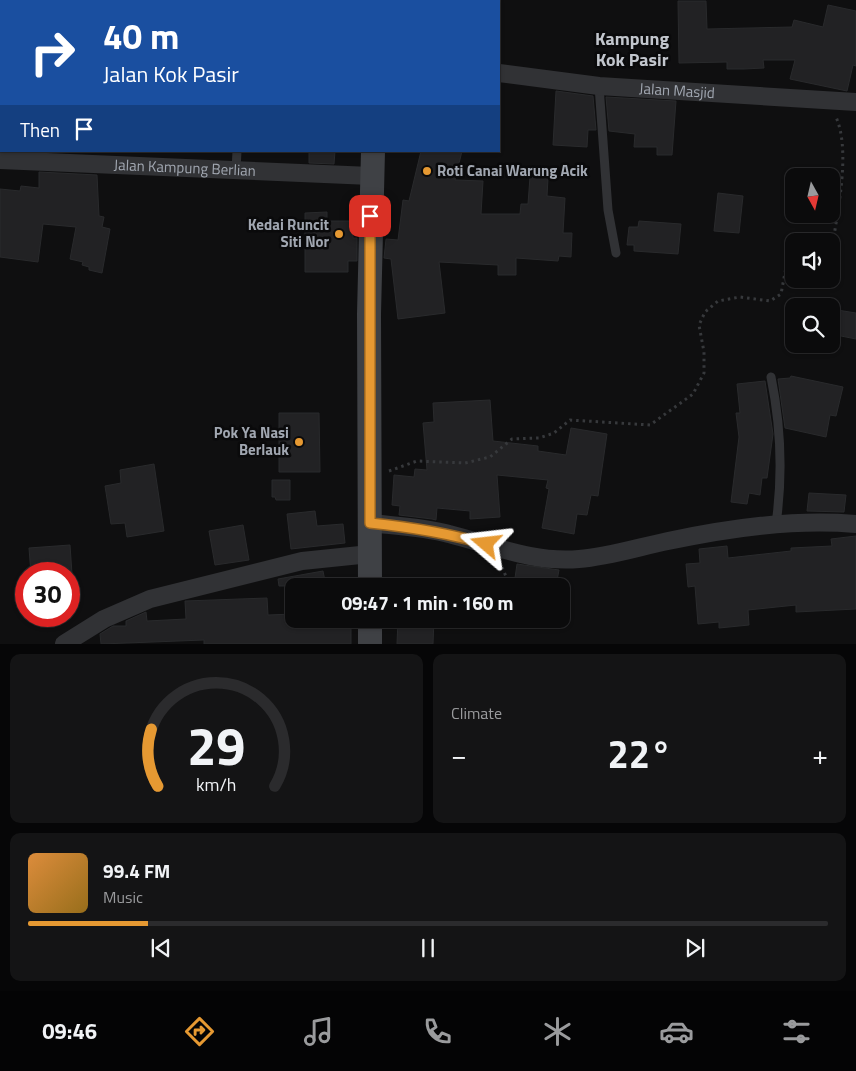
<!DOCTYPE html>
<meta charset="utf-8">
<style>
body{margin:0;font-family:"Titillium Web",sans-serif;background:#141415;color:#f1f3f6;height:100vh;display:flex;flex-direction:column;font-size:19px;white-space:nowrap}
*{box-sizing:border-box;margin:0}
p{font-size:16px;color:#9a9b9d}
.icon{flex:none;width:28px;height:28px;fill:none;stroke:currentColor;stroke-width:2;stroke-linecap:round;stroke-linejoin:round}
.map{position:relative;height:644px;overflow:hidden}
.drawer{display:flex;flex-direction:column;gap:10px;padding:10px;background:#060607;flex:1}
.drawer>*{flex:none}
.banner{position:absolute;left:0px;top:0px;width:500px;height:152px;box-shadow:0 1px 4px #0004,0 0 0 1px #2b2b2d;background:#1a4fa0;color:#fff;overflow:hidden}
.needle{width:32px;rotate:172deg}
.fabs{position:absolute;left:785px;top:168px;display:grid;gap:10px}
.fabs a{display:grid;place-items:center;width:55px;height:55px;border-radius:10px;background:#0b0b0c;box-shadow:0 1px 4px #0004,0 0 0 1px #2b2b2d;font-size:25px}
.speed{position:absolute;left:15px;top:562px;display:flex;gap:10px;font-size:25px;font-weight:700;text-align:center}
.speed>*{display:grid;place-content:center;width:65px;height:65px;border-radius:50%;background:#0b0b0c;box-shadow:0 1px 4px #0004,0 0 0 1px #2b2b2d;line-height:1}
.speed .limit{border:8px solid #d22;background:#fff;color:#111}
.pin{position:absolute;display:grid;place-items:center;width:42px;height:42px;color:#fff;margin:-21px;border-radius:10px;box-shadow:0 2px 8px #0006}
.me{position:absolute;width:55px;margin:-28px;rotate:287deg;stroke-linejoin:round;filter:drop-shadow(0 0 4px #0008)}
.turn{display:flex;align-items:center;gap:18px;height:105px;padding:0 20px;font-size:22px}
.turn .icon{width:65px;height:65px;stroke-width:2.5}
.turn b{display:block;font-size:35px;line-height:42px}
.then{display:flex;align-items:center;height:48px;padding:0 20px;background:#0003;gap:10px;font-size:19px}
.big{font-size:38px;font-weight:700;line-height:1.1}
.drawer .tile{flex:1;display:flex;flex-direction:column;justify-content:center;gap:8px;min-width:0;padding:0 18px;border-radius:10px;background:#141415}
.drawer .dial{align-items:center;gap:0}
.dial svg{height:130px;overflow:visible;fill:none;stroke:#2b2b2d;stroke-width:7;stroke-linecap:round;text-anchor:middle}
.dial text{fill:#f1f3f6;stroke:none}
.song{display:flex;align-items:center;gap:15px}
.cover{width:60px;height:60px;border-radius:8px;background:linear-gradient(135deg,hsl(30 70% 55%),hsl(40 70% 35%))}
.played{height:5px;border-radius:2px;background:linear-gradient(90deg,#e69932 15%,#2b2b2d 15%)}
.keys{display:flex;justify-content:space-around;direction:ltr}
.heat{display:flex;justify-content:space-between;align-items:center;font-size:28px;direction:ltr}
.drawer .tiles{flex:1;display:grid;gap:10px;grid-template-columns:1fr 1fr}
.tile:last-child{grid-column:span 2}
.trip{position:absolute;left:285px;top:578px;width:285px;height:50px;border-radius:10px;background:#0b0b0c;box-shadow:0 1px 4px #0004,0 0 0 1px #2b2b2d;font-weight:700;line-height:50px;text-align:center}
.tab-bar{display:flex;height:80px;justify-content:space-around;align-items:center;background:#040405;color:#9a9b9d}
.tab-bar .icon{width:35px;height:35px}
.tab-bar .current{color:#e69932}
.tab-bar b{font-size:22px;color:#f1f3f6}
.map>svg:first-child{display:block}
.building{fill:#222224;stroke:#292a2c}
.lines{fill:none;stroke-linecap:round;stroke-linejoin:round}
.path{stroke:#37393c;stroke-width:3;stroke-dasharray:2.5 4;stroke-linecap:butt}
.lane{stroke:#313235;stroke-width:9}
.street{stroke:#313235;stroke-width:18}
.secondary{stroke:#3f4145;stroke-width:24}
.route-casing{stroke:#966320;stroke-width:12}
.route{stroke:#e69932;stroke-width:9}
.poi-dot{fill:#e69932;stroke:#0a0a0b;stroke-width:2}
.labels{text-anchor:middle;stroke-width:5;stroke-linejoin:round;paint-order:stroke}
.street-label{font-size:15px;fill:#a1a7b1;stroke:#0a0a0b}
.poi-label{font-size:15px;font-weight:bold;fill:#a1a7b1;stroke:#0a0a0b;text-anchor:end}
.quarter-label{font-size:18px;font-weight:bold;fill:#c2c6cd;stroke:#0a0a0b}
</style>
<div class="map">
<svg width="856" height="644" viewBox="0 0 856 644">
<rect width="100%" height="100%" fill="#0f0f10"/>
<path class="building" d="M678 1H706L707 29 792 27 794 20 823 27 828 5 856 11V66L853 65 847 91 790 79 795 60H763L764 68 744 69H727V62L679 63Z
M556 91 593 96 596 130H588L587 147 553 145Z
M606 97 676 101 672 155H657V147H634L635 134 609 131Z
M309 151H335L334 164 309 163Z
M421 151H462L455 180 483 181 481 214H520L521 204H528L530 177 548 178 547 196 565 198 563 233H572L571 257 559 256 558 261 516 258V275H498V265L439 262 445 313 398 319 391 259 384 258 386 239 398 240 403 200 409 201Z
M39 172 97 175 99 216 104 217 102 227 110 229 102 273 89 270V267L82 265 83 262 70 259 76 227 43 224 38 262 0 257V189L20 191 21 186 39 188Z
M718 193 743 196 739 233 714 231Z
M327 212V221H353V238H357V261H348V272H305V213Z
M639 221 681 224 678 254 634 251V245H627L629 227H638Z
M831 309 856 313V339L831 334Z
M791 376 843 387 836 416 830 415 826 437 785 428 778 379 790 378Z
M765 381 773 434 767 478H762L760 495 749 493 747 504 731 502 739 437 736 413H740L737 384Z
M490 400 493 441 538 446V451L566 455 571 428 607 434 598 496 591 495 587 515 577 514 574 534 542 528 549 489 546 488 548 480 497 475 500 517 470 519V511L437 508 436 520 432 519 399 515 400 506 392 505 394 475 414 477 415 469 427 470 423 423 434 422 433 403Z
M279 413H319L320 472H279Z
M154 464 164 531 127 537 125 523 111 524 105 486 121 483 120 470Z
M272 480H290V500H276L275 497H272Z
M809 493 846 495 844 512 807 511Z
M315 511 317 526 343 524 345 543 291 549 287 514Z
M243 525 249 560 215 565 209 531Z
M856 536V609L796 612V605L748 610 749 625 719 628V622L698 624 695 586 688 587 686 564 700 563 699 549 727 546 728 558 791 551V548L832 546 831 539Z
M70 545 72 574H31L29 548Z
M517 564 559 570 556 586 514 585Z
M323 571 326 586H279L278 579Z
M267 598 268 615 294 614V619H351V644H204V640L101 644 100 634 113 626H126V621L146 612 147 621 186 619 185 601Z
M398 619H434L433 644H397Z"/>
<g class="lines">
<path class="path" d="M821 241 834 236C839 203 850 149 836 117
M389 471 417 461 465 463 490 457 512 439 539 438 554 433 570 420 650 425 693 394 704 373V352L699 325 705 312 718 301 740 297 770 301 781 294 787 262 794 256
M502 567 510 586"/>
<path class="lane" d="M599 86 608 210 616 253
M236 170 237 151
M771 377C781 426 783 474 776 524"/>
<g class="street">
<path id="s1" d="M499 73 599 86 856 102"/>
<path id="s2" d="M0 160 371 176"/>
<path d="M370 523C397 526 424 527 449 534 493 545 532 563 579 559 608 557 639 547 668 541 730 528 792 519 856 524"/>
<path d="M64 644 104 619 150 599 302 561 370 554"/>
</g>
<path class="secondary" d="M385 1V0
M370 586 369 314 373 151
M370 644V619"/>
</g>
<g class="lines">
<g class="route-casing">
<path id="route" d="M370 216V523C410 527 447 533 486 544"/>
</g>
<use href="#route" class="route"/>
</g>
<g class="poi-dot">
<circle cx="427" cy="171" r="5"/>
<circle cx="339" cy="234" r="5"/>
<circle cx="299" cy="442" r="5"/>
</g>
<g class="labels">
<g class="street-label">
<text dy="5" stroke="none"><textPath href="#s1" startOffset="179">Jalan Masjid</textPath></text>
<text dy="5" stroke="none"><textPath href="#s2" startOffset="185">Jalan Kampung Berlian</textPath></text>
</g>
<g class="poi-label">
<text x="437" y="176" text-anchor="start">Roti Canai Warung Acik</text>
<text x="329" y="230">Kedai Runcit<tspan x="329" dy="17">Siti Nor</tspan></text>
<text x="289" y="438">Pok Ya Nasi<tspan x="289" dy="17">Berlauk</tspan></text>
</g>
<g class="quarter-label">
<text x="632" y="45">Kampung<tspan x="632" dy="21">Kok Pasir</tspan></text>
</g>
</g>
</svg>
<div class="fabs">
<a><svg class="needle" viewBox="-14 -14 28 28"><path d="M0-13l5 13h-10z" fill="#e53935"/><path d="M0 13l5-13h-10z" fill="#9a9b9d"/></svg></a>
<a><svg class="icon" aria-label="sound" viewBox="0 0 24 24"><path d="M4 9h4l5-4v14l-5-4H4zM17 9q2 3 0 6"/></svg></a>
<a><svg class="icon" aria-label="search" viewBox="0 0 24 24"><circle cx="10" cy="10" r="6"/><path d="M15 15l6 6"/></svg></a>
</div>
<div class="speed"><div class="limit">30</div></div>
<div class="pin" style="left:370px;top:216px;background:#d93025"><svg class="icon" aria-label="arrive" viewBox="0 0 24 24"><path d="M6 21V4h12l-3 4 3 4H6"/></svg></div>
<svg class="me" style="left:486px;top:544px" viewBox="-20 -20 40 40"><path d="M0-17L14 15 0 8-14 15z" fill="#e69932" stroke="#fff" stroke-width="4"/></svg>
<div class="trip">09:47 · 1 min · 160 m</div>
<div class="banner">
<div class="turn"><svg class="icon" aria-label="right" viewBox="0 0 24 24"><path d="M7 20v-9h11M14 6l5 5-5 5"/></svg><div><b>40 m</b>Jalan Kok Pasir</div></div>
<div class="then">Then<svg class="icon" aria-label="arrive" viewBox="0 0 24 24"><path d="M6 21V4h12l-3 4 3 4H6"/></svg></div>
</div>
</div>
<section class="drawer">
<div class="tiles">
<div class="tile dial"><svg viewBox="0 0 100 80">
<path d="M14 69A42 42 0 1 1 86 69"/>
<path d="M14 69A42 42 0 0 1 10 34" stroke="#e69932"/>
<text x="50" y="56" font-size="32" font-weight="700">29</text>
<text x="50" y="72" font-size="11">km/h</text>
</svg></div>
<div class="tile"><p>Climate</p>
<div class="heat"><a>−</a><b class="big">22°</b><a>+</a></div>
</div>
<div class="tile">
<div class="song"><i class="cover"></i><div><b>99.4 FM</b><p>Music</p></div></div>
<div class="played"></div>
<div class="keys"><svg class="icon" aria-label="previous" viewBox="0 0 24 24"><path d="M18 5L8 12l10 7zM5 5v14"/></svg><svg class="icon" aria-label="pause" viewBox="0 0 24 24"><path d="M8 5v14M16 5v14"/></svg><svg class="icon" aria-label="next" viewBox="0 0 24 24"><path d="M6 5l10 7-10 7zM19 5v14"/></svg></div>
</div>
</div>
</section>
<nav class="tab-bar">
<b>09:46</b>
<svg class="icon current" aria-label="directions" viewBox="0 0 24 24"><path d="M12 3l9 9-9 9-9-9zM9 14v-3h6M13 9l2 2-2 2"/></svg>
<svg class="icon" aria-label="music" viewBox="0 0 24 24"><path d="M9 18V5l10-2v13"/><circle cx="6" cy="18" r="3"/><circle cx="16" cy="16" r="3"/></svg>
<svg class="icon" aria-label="phone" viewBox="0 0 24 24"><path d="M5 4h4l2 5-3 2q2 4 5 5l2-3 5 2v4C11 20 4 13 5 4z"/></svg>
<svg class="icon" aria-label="climate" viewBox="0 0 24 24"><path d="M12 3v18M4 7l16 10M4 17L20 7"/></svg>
<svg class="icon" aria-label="car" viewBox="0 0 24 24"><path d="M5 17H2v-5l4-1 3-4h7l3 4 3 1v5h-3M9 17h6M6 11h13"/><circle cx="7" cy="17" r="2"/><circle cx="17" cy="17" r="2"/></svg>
<svg class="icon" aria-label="filters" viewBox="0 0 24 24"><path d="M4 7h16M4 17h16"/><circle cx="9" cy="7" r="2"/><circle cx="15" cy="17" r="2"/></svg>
</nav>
